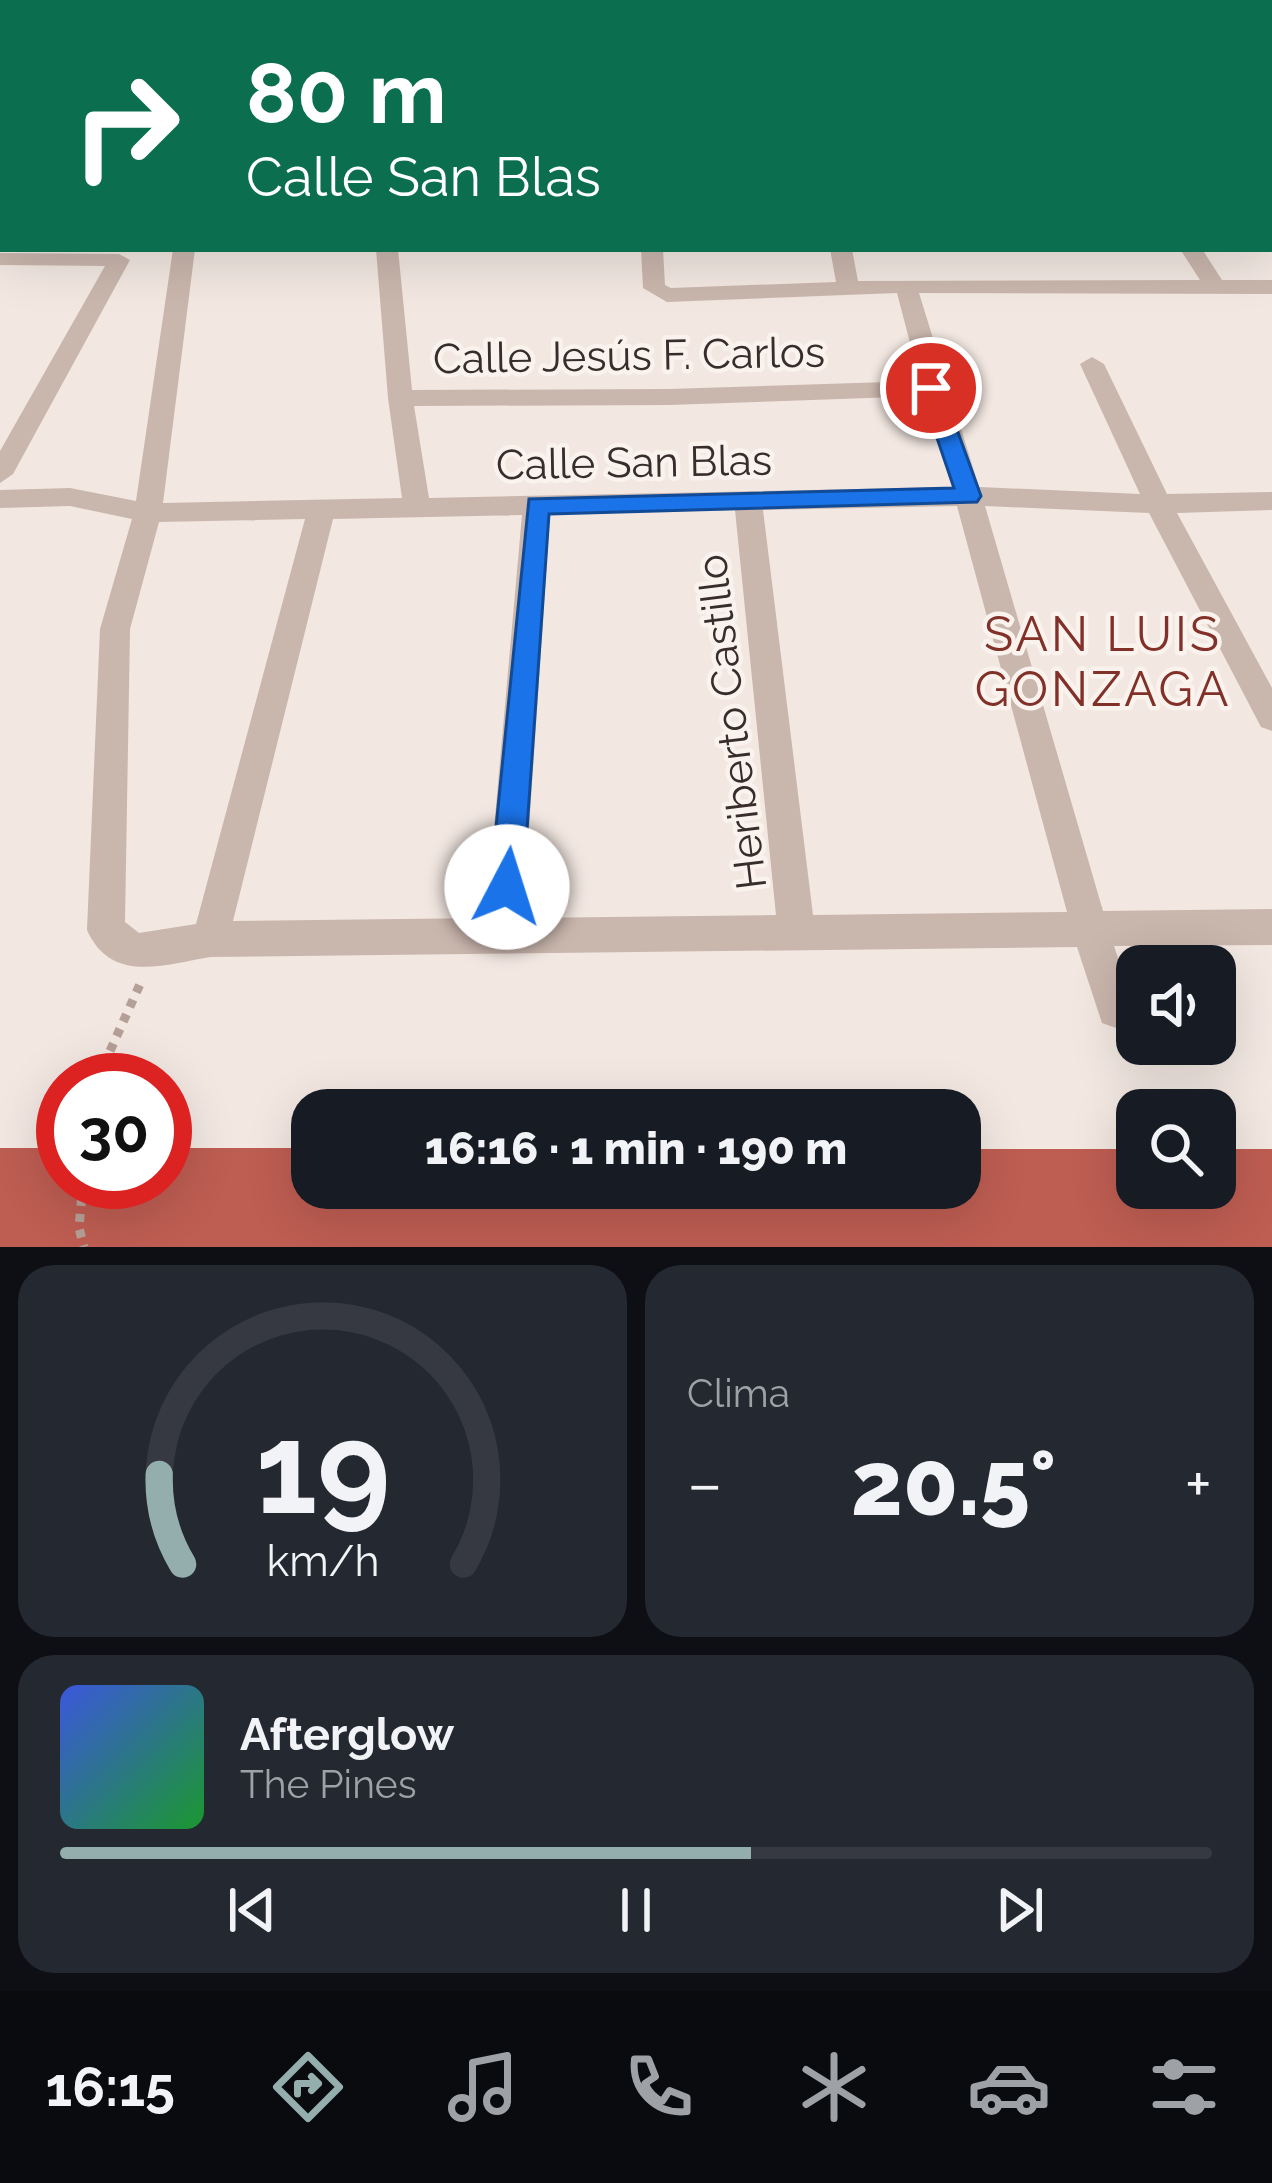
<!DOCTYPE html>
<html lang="es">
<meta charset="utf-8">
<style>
body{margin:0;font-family:Raleway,sans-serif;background:#242831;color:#f1f3f6;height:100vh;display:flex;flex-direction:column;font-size:45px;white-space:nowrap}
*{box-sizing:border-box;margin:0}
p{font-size:39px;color:#9ea1a6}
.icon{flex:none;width:66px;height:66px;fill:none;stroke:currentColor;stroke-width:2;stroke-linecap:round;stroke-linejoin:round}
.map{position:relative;height:1247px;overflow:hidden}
.details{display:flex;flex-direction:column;gap:18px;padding:18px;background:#0d0f14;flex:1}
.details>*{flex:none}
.banner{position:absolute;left:0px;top:0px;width:1272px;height:252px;box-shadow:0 12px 48px #0002;background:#0b6e4f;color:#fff;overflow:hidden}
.fabs{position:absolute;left:1116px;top:945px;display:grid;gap:24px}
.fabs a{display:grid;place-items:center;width:120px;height:120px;border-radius:24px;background:#171b24;box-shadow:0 12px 48px #0002;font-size:60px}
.speed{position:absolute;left:36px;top:1053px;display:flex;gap:24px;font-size:60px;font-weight:700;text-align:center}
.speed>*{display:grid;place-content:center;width:156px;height:156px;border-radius:50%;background:#171b24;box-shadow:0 12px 48px #0002;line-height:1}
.speed .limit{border:18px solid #d22;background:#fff;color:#111}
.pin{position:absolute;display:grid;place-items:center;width:102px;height:102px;color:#fff;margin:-51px;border:6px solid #fff;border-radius:50%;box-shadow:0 3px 12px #0007}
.me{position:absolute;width:132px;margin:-66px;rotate:5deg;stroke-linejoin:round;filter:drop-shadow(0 0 9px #0008)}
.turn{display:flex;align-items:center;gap:42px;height:252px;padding:0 48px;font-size:54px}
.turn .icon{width:156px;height:156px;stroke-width:2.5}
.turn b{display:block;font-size:84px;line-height:102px}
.big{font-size:90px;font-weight:800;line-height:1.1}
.details .tile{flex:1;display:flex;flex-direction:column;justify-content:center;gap:18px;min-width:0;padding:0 42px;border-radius:36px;background:#242831}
.details .dial{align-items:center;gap:0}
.dial svg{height:312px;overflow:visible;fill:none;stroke:#363941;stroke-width:7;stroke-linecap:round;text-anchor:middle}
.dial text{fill:#f1f3f6;stroke:none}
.song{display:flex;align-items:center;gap:36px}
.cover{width:144px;height:144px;border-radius:18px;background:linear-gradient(135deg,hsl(230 70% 55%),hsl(130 70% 35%))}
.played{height:12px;border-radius:6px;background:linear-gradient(90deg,#94adad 60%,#363941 60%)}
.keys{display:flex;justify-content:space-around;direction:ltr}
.heat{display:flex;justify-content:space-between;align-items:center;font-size:66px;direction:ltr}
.details .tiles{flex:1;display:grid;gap:18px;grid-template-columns:1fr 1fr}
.tile:last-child{grid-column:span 2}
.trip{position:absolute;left:291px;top:1089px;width:690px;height:120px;border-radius:36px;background:#171b24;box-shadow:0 12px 48px #0002;font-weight:800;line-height:120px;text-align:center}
.dock{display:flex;height:192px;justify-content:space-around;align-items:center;background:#090b0e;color:#9ea1a6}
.dock .icon{width:84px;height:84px}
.dock .on{color:#94adad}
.dock b{font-size:54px;color:#f1f3f6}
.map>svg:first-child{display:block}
.building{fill:#be5d52}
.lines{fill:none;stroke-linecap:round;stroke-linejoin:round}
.path{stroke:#b5a097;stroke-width:9;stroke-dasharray:8 8;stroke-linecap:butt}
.minor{fill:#c9b6ad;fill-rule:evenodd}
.secondary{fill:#9d857e;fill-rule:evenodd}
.route{fill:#1a73e8;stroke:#114b97;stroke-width:3}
.labels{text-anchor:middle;stroke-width:9;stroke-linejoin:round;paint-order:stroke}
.street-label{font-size:42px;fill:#382d2b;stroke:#f9f2ed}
.quarter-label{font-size:48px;letter-spacing:3px;fill:#823129;stroke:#f9f2ed}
</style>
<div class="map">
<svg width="1272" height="1247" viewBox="0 0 1272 1247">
<rect width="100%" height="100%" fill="#f2e7e1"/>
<path class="building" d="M0 1148H63V1182H165V1148H312V1188H960V1149H1137V1188H1215V1149H1272V1247H0Z"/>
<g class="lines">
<path class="path" d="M97 1080 141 982
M83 1182 79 1228 84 1247"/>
<path class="minor" d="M132 0H148L130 3Z
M299 0H322L297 3Z
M331 0H348L350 3H333Z
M505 0H528L503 3Z
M3 11V23L0 24V12Z
M1269 147 1272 148V162L1269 161Z
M0 154H3V166H0Z
M3 177V192L0 193V178Z
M173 249H195L163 503 402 498 388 398 376 249H398L412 390 669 389 920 381 897 293 667 302 643 288 641 249H663L665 285 671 288 836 282 830 249H852L858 281 1200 280 1180 249H1202L1222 280H1272V294L919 293 979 487 1140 494 1080 364 1092 357 1104 364 1167 494 1272 492V510L1177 513 1272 688V731L1261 727 1149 513 985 506 1103 911 1272 909V945L1114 946 1135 1009 1130 1023 1116 1028 1102 1023 1077 947 210 957C164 965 111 984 87 930L100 629 132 519 70 506 0 508V490L70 488 136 501ZM925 396 952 487 429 498 414 406 669 405ZM957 506 1067 912 813 915 763 510ZM735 510 776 915 523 918 550 514ZM522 515 486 918 233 921 333 519ZM305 519 196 924 139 933 125 922 130 629 159 522Z
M0 253 119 254 130 260 13 474 0 483V451L105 266 0 265Z"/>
<path class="secondary" d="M1147 0H1165L1167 3H1149Z
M1195 0H1214L1216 3H1197Z
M1269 38 1272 39V50L1269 49Z
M1269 71 1272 72V83L1269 82Z"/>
</g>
<path class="route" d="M931 381 942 388 981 496 977 502 549 514 523 887 518 898 507 902 495 898 490 887 529 499 954 488 920 388Z"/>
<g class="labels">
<g class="street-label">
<text transform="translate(629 355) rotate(-1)" y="15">Calle Jesús F. Carlos</text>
<text transform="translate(634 462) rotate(-1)" y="15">Calle San Blas</text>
<text transform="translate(731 722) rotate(-97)" y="15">Heriberto Castillo</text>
</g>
<g class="quarter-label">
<text x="1103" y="651">SAN LUIS<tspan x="1103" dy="55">GONZAGA</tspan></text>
</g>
</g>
</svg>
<div class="fabs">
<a><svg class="icon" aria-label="sound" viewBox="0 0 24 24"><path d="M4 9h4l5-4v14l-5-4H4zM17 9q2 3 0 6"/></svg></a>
<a><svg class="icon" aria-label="search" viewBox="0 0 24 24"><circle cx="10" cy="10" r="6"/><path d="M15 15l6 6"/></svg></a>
</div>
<div class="speed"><div class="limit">30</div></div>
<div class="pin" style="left:931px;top:388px;background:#d93025"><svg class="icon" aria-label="arrive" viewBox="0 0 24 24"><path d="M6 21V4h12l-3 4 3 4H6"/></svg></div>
<svg class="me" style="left:507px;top:887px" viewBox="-20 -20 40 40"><circle r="19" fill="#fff"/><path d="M0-13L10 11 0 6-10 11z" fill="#1a73e8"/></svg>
<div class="trip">16:16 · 1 min · 190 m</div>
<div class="banner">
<div class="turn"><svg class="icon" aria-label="right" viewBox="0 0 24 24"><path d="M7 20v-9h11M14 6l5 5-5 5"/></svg><div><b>80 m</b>Calle San Blas</div></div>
</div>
</div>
<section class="details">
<div class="tiles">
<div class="tile dial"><svg viewBox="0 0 100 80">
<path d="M14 69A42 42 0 1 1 86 69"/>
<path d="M14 69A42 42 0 0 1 8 46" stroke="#94adad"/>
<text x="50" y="56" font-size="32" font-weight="700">19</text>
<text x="50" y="72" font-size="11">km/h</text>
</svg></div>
<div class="tile"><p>Clima</p>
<div class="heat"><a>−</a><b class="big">20.5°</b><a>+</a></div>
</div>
<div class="tile">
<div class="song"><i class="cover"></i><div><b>Afterglow</b><p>The Pines</p></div></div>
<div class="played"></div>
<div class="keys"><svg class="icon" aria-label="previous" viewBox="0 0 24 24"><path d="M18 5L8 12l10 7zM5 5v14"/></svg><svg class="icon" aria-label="pause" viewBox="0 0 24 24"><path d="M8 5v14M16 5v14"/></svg><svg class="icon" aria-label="next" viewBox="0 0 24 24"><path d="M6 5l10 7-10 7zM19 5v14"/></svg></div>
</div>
</div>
</section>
<nav class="dock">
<b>16:15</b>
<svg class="icon on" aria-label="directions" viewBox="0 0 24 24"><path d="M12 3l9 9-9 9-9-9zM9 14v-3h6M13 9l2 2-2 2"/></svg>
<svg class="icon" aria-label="music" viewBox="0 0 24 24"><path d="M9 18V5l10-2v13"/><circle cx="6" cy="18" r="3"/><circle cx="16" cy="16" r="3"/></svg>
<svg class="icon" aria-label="phone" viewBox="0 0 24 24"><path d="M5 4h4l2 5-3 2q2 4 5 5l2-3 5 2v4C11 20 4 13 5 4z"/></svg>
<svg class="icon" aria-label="climate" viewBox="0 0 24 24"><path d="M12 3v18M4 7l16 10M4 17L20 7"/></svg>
<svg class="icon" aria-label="car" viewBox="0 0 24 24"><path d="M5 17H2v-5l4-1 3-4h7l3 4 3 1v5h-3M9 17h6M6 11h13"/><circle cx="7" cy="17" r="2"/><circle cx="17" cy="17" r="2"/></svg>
<svg class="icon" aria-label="filters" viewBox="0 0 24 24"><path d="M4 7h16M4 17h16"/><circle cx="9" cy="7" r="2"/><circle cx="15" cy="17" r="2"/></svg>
</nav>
